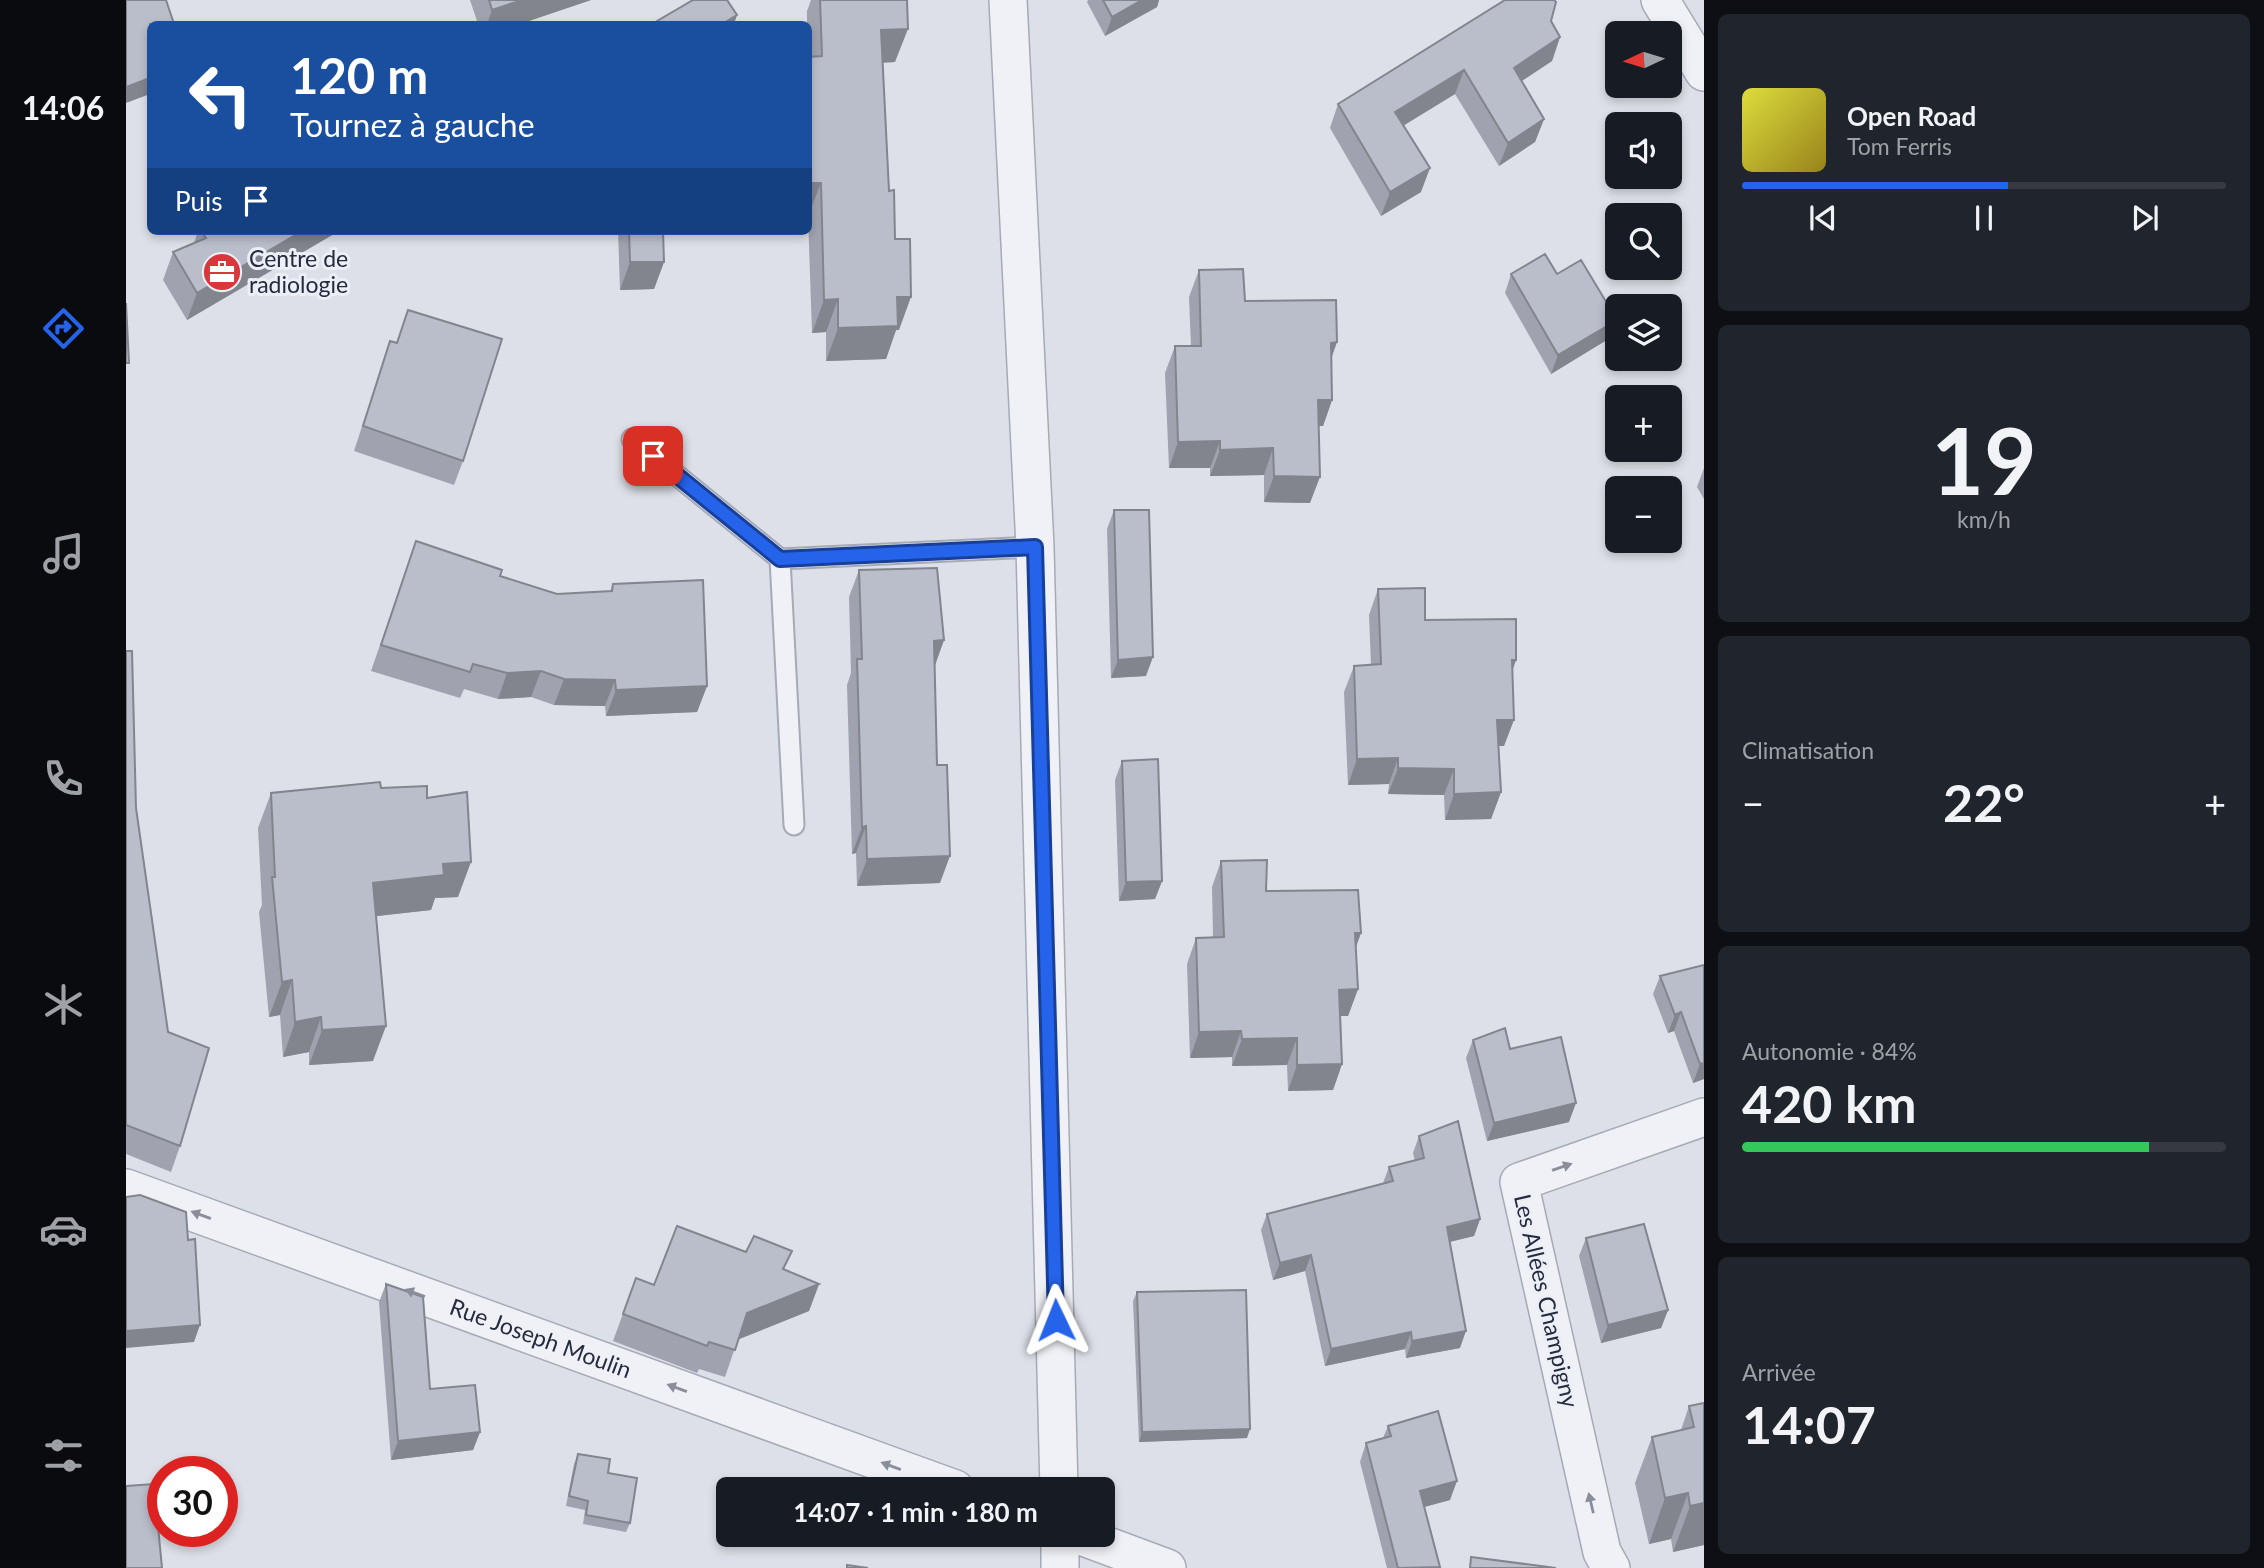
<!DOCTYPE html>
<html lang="fr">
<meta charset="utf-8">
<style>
body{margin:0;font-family:Lato,sans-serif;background:#20242c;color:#f1f3f6;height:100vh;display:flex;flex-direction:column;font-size:26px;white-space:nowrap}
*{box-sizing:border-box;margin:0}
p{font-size:23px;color:#9ea1a6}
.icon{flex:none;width:38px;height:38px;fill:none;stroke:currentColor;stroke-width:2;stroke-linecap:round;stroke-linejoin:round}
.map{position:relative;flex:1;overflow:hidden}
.details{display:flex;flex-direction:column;gap:14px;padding:14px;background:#0d0f14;width:560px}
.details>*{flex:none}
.hud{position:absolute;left:21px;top:21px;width:665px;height:214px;border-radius:10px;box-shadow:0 4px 10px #0003;background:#1a4fa0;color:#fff;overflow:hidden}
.needle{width:46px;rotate:266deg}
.tools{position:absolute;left:1479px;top:21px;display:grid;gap:14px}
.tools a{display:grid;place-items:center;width:77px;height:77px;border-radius:10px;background:#171b24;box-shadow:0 4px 10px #0003;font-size:35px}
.speed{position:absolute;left:21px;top:1456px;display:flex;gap:14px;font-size:35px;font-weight:700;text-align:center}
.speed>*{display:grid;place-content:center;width:91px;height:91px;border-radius:50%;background:#171b24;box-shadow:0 4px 10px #0003;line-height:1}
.speed .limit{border:10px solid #d22;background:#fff;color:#111}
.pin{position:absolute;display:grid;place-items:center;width:60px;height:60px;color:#fff;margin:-30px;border-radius:14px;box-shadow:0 4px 10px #0006}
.me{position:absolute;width:77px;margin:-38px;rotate:358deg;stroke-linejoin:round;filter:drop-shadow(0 0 5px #0008)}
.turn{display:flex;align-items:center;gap:24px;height:147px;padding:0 28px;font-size:32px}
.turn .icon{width:91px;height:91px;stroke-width:2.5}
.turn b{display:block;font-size:49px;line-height:60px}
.then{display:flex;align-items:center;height:66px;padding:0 28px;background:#0003;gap:14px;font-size:26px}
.big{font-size:52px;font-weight:700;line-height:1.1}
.details .widget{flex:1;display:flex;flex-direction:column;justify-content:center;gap:10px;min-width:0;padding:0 24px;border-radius:10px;background:#20242c}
.details .dial{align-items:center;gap:0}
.dial b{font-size:91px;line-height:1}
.song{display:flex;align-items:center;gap:21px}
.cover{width:84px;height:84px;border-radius:10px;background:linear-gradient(135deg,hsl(60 70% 55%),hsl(50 70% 35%))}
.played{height:7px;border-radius:4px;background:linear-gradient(90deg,#2563eb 55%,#363941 55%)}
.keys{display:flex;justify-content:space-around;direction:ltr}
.heat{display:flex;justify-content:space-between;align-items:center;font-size:38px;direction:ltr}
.charge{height:10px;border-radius:5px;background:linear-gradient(90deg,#34c759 84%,#363941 0)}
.trip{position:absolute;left:590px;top:1477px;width:399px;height:70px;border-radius:10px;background:#171b24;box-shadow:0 4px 10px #0003;font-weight:700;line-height:70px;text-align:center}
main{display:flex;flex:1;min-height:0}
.tabs{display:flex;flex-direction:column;width:126px;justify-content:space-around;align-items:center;background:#090b0e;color:#9ea1a6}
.tabs .icon{width:49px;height:49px}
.tabs .active{color:#2563eb}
.tabs b{font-size:32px;color:#f1f3f6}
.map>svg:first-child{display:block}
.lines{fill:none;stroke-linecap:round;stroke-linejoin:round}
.lane-casing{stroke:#a6aab6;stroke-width:23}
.street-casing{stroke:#a6aab6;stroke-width:40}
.lane{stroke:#f0f1f6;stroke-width:19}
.street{stroke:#f0f1f6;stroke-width:37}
.wall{fill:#a0a3af}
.shaded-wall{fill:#82858e}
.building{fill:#babecb;stroke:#82858e;stroke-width:2}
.oneway{fill:#8a8e9b}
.route-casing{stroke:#184099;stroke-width:18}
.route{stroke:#2563eb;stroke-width:12}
.labels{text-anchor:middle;stroke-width:6;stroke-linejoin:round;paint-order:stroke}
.poi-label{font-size:23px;fill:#252b40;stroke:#eceff6;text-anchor:start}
.street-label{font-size:23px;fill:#252b40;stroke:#eceff6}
</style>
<main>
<nav class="tabs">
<b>14:06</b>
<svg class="icon active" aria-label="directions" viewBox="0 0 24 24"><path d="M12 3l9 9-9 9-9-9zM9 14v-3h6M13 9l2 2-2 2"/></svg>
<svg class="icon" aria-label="music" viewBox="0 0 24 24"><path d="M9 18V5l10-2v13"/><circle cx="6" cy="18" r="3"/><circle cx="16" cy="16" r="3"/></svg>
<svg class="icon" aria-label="phone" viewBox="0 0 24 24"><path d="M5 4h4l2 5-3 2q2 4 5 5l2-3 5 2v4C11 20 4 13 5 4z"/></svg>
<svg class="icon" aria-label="climate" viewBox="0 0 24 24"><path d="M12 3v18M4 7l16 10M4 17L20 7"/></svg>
<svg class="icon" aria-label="car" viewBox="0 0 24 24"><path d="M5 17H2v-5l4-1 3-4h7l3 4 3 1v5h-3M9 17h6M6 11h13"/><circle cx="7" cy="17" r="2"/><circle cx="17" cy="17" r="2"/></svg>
<svg class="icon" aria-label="filters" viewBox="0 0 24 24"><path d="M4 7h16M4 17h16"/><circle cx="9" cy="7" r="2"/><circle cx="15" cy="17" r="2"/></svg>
</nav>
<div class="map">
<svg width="1578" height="1568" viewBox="0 0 1578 1568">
<rect width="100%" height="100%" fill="#dde0e8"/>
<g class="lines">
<g class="lane-casing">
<path id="lane" d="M506 439 654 559 909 547
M654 559 668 825"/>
</g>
<g class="street-casing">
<g id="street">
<path d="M882 0 909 547 933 1489"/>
<path d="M1534 0 1578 72"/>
<path id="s1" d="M0 1188 829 1489"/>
<path d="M934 1535V1568"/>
<path d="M952 1535 1041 1568"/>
<path d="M1485 1568 1476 1552 1393 1182 1578 1117"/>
</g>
</g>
<use href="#lane" class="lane"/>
<use href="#street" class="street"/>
</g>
<path class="wall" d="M344 0H465L394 24H352Z
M685 0H781L769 62 756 63 763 191 773 330H770L760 359 700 361V332L686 333 682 216V24H681V11Z
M962 0H1033L1031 7 979 36 961 2Z
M1425 21 1434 37 1426 61 1396 81 1418 119 1409 142 1373 166 1329 94 1277 126 1295 192 1255 216 1204 128 1212 104Z
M72 231H213L61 320 37 280 47 252 68 243Z
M492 231H537L538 262 528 289 494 290Z
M1073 270 1119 301 1211 342 1206 357V400L1197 426H1192L1184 503 1138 502V475L1084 476V468H1043L1039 373 1049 346H1065L1063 297Z
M1385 274 1484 338 1425 374 1379 293Z
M282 310 337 461 328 485 228 451 264 341 271 343Z
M1578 468V499L1571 487Z
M988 510 1020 676 985 678 981 529Z
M290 541 374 576 431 594 484 592 487 584 581 686 571 712 480 716 479 706 428 705 405 697 372 699 338 689 334 698 245 671Z
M733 570 818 640 809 666 814 883 731 886 730 853 726 854 721 685 725 673 723 597Z
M1252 589 1299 620 1390 660 1386 671 1378 746H1372L1375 792 1365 819 1319 820 1318 795 1262 794 1263 784 1222 785 1218 692 1228 666 1245 665 1243 615Z
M0 651 10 808 42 1032 54 1146 45 1172 0 1154Z
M996 761 1036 881 1029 899 993 901 989 780Z
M255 788 301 798 332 897 309 898 305 910 250 916 247 1061 183 1065V1052L157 1057 154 1015 143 1017 133 912 136 905 132 828 145 793Z
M1095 861 1140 891 1235 933 1230 947 1232 989 1222 1016H1215L1216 1064 1207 1090 1162 1091 1161 1065 1106 1066V1057L1064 1058 1061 964 1070 938 1087 937 1086 887Z
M1578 965V1079L1567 1083 1548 1031 1542 1033 1527 994 1534 976Z
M1347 1040 1384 1049 1443 1122 1361 1141 1340 1058Z
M1293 1136 1354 1219 1348 1236 1323 1242 1334 1348 1280 1358 1279 1349 1199 1366 1179 1271 1147 1280 1135 1230 1141 1214 1257 1183 1263 1167 1289 1161 1287 1153Z
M1460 1238 1542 1310 1535 1328 1475 1343 1453 1256Z
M659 1270 693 1284 683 1311 612 1339 599 1377 573 1369 571 1373 487 1341 510 1278 528 1285Z
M260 1284 304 1389 354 1432 347 1450 265 1460 253 1302Z
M1011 1292 1121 1438 1013 1442 1007 1301Z
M1578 1403V1545L1547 1552 1545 1539 1523 1544 1509 1483 1526 1437 1555 1430 1563 1406Z
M1262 1426 1324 1500 1298 1507 1314 1568H1261L1234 1462 1240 1443 1257 1438Z
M452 1454 482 1473 504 1523 500 1532 457 1524 459 1510 440 1506 448 1464Z"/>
<path class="shaded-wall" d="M396 0H465L394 24H361L366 10Z
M1016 0H1033L1031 7 979 36 986 17Z
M611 15 608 24H596Z
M782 29 769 62 743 63 755 30Z
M1434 37 1426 61 1380 91 1388 68Z
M1338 70 1329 94 1260 136 1269 112Z
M24 78V94L0 103V87Z
M1418 119 1409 142 1373 166 1382 143Z
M1304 168 1295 192 1255 216 1264 192Z
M682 183H695L682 216Z
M176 231H213L61 320 71 293Z
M504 262H538L528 289 494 290Z
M771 297H785L773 330H770L760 359 700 361 712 328Z
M712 299 700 332 686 333 698 300Z
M1491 320 1484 338 1425 374 1432 355Z
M1211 342 1201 368 1205 343Z
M1192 400H1206L1197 426H1182Z
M1094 441 1084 468H1043L1052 442Z
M1147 448 1138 475 1084 476 1094 450Z
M1148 476 1194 477 1184 503 1138 502Z
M818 640 808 667V641Z
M1027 657 1020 676 985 678 992 660Z
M1386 660H1390L1381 686Z
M415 671 405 697 372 699 381 673Z
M438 679 489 680 479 706 428 705Z
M581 686 571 712 480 716 490 690Z
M1371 720H1388L1378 746H1362Z
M1272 758 1263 784 1222 785 1231 759Z
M1272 768 1328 769 1318 795 1262 794Z
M1375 792 1365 819 1319 820 1328 794Z
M740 826 730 853 726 854 736 827Z
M824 856 814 883 731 886 741 859Z
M345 862 332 897 309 898 305 910 234 918 247 883 317 864Z
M1036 881 1029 899 993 901 1000 882Z
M1229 933H1235L1225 959Z
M166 980 154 1015 143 1017 156 982Z
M1232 989 1222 1016H1204L1213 990Z
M1555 1012 1548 1031 1542 1033 1549 1015Z
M195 1017 183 1052 157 1057 169 1022Z
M260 1026 247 1061 183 1065 196 1030Z
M1115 1031 1106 1057 1064 1058 1073 1032Z
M1171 1038 1161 1065 1106 1066 1116 1039Z
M1578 1063V1079L1567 1083 1574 1064Z
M1216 1064 1207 1090 1162 1091 1171 1065Z
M1450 1103 1443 1122 1361 1141 1368 1123Z
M1354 1219 1348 1236 1315 1244 1321 1227Z
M1185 1255 1179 1271 1147 1280 1154 1263Z
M693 1284 683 1311 611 1340 621 1313Z
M1542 1310 1535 1328 1475 1343 1482 1325Z
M74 1325 68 1342 0 1348V1331Z
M1340 1331 1334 1348 1280 1358 1286 1341Z
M1285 1332 1279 1349 1199 1366 1205 1349Z
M1124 1429 1121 1438 1013 1442 1016 1432Z
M354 1432 347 1450 265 1460 272 1441Z
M1331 1481 1324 1500 1287 1510 1294 1491Z
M1562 1493 1545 1539 1523 1544 1539 1498Z
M1578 1503V1545L1547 1552 1564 1506Z"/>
<path class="building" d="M0 0H40L48 24H24V78L0 87Z
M363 0H396L366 10Z
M567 0H601L611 15 596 24H526Z
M694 0H781L782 29 755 30 763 191 768 190 769 239H784L785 297H771L772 326 712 328V299L698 300 695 183H682V57L696 56Z
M977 0H1016L986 17Z
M1379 0H1428L1430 2 1425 21 1434 37 1388 68 1418 119 1382 143 1338 70 1269 112 1304 168 1264 192 1212 104Z
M75 231H176L71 293 47 252 80 238Z
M503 231H537L538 262H504Z
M1419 254 1431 274 1455 260 1491 320 1432 355 1385 274Z
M1117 269 1119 301 1210 300 1211 342 1205 343 1206 400H1192L1194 477 1148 476 1147 448 1094 450V441L1052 442 1049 346H1075L1073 270Z
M0 303 3 363H0Z
M282 310 376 339 337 461 237 426 264 341 271 343Z
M988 510H1023L1027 657 992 660Z
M290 541 376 570 374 576 431 594 486 591 487 584 577 580 581 686 490 690 489 680 438 679 415 671 381 673 347 664 344 672 255 645Z
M811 568 818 640 808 641 811 765H821L824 856 741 859 740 826 736 827 731 659H736L733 570Z
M1299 588V620L1390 619V660H1386L1388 720H1371L1375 792 1328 794V769L1272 768V758L1231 759 1228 666 1255 664 1252 589Z
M0 651H6L10 808 42 1032 83 1048 54 1146 0 1125Z
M1032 759 1036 881 1000 882 996 761Z
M254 782 255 788 301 786V798L341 792 345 862 317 864 318 875 247 883 260 1026 196 1030 195 1017 169 1022 166 980 156 982 146 877H149L145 793Z
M1141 860 1140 891 1232 890 1235 933H1229L1232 989 1213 990 1216 1064 1171 1065V1038L1116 1039 1115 1031 1073 1032 1070 938 1098 937 1095 861Z
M1578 965V1063L1574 1064 1555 1012 1549 1015 1534 976Z
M1379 1028 1384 1049 1435 1037 1450 1103 1368 1123 1347 1040Z
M1332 1121 1354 1219 1321 1227 1340 1331 1286 1341 1285 1332 1205 1349 1185 1255 1154 1263 1141 1214 1267 1181 1263 1167 1298 1158 1293 1136Z
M14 1195 60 1212 62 1240 69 1239 74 1325 0 1331V1197Z
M1518 1224 1542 1310 1482 1325 1460 1238Z
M551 1226 620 1252 628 1236 666 1251 657 1269 693 1284 621 1313 609 1350 583 1342 581 1346 497 1314 510 1278 528 1285Z
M260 1284 297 1297 304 1389 349 1385 354 1432 272 1441Z
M1120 1290 1124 1429 1016 1432 1011 1292Z
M1578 1403V1503L1564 1506 1562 1493 1539 1498 1526 1437 1568 1427 1563 1406Z
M1312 1411 1331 1481 1294 1491 1314 1567 1272 1568 1240 1443 1265 1436 1262 1426Z
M452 1454 484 1459 482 1473 511 1478 504 1523 460 1515 462 1501 443 1496Z
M28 1484 36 1568H0V1486Z
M1345 1557 1430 1568H1344Z
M721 1565 742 1568H721Z"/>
<defs><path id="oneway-solid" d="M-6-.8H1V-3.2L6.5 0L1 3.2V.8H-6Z" transform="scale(1.75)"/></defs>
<g class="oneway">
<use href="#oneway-solid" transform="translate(1436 1167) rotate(-19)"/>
<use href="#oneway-solid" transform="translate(75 1215) rotate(-160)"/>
<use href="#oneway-solid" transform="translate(289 1293) rotate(-160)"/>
<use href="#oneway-solid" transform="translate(551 1388) rotate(-160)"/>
<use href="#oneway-solid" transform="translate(765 1466) rotate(-160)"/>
<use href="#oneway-solid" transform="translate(1465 1503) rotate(-103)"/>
</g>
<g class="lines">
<g class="route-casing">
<path id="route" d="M527 456 654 559 909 547 930 1320"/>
</g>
<use href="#route" class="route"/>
</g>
<defs>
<g id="office-disc" transform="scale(2.0125)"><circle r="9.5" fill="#d8373b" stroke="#eceff6"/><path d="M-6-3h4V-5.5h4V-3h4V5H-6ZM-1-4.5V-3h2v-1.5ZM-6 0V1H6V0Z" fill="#fff"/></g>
</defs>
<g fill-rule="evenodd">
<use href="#office-disc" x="96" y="272"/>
</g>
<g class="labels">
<g class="poi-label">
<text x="123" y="267">Centre de<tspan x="123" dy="26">radiologie</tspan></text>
</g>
<g class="street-label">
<text transform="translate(1420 1301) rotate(77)" y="8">Les Allées Champigny</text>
<text dy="8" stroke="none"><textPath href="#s1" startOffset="441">Rue Joseph Moulin</textPath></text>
</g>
</g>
</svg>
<div class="tools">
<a><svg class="needle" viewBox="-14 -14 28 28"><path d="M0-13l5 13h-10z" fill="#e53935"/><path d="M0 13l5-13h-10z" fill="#9ea1a6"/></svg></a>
<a><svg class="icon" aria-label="sound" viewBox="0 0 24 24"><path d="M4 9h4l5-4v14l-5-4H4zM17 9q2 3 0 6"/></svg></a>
<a><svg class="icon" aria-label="search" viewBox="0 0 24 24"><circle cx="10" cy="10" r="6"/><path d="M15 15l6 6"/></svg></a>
<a><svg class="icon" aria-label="layers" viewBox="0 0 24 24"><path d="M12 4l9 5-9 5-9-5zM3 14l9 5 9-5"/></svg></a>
<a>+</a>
<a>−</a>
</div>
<div class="speed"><div class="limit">30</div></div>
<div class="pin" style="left:527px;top:456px;background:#d93025"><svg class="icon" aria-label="arrive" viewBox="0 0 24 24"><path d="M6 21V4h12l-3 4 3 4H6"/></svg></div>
<svg class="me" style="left:930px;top:1320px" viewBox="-20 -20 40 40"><path d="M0-17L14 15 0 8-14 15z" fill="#2563eb" stroke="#fff" stroke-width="4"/></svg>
<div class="trip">14:07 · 1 min · 180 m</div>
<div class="hud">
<div class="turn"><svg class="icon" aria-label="left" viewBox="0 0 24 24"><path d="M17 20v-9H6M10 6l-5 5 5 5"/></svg><div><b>120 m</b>Tournez à gauche</div></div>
<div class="then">Puis<svg class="icon" aria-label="arrive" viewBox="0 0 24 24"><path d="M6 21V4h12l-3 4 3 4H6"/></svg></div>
</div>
</div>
<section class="details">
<div class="widget">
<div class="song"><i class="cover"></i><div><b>Open Road</b><p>Tom Ferris</p></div></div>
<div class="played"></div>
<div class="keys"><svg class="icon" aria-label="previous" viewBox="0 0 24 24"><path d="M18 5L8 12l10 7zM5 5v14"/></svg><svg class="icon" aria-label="pause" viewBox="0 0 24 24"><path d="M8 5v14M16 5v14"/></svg><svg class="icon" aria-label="next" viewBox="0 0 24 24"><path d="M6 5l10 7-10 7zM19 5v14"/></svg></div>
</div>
<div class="widget dial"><b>19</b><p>km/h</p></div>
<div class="widget"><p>Climatisation</p>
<div class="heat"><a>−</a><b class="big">22°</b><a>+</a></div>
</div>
<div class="widget"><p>Autonomie · 84%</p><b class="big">420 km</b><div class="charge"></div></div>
<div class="widget"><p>Arrivée</p><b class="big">14:07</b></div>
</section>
</main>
